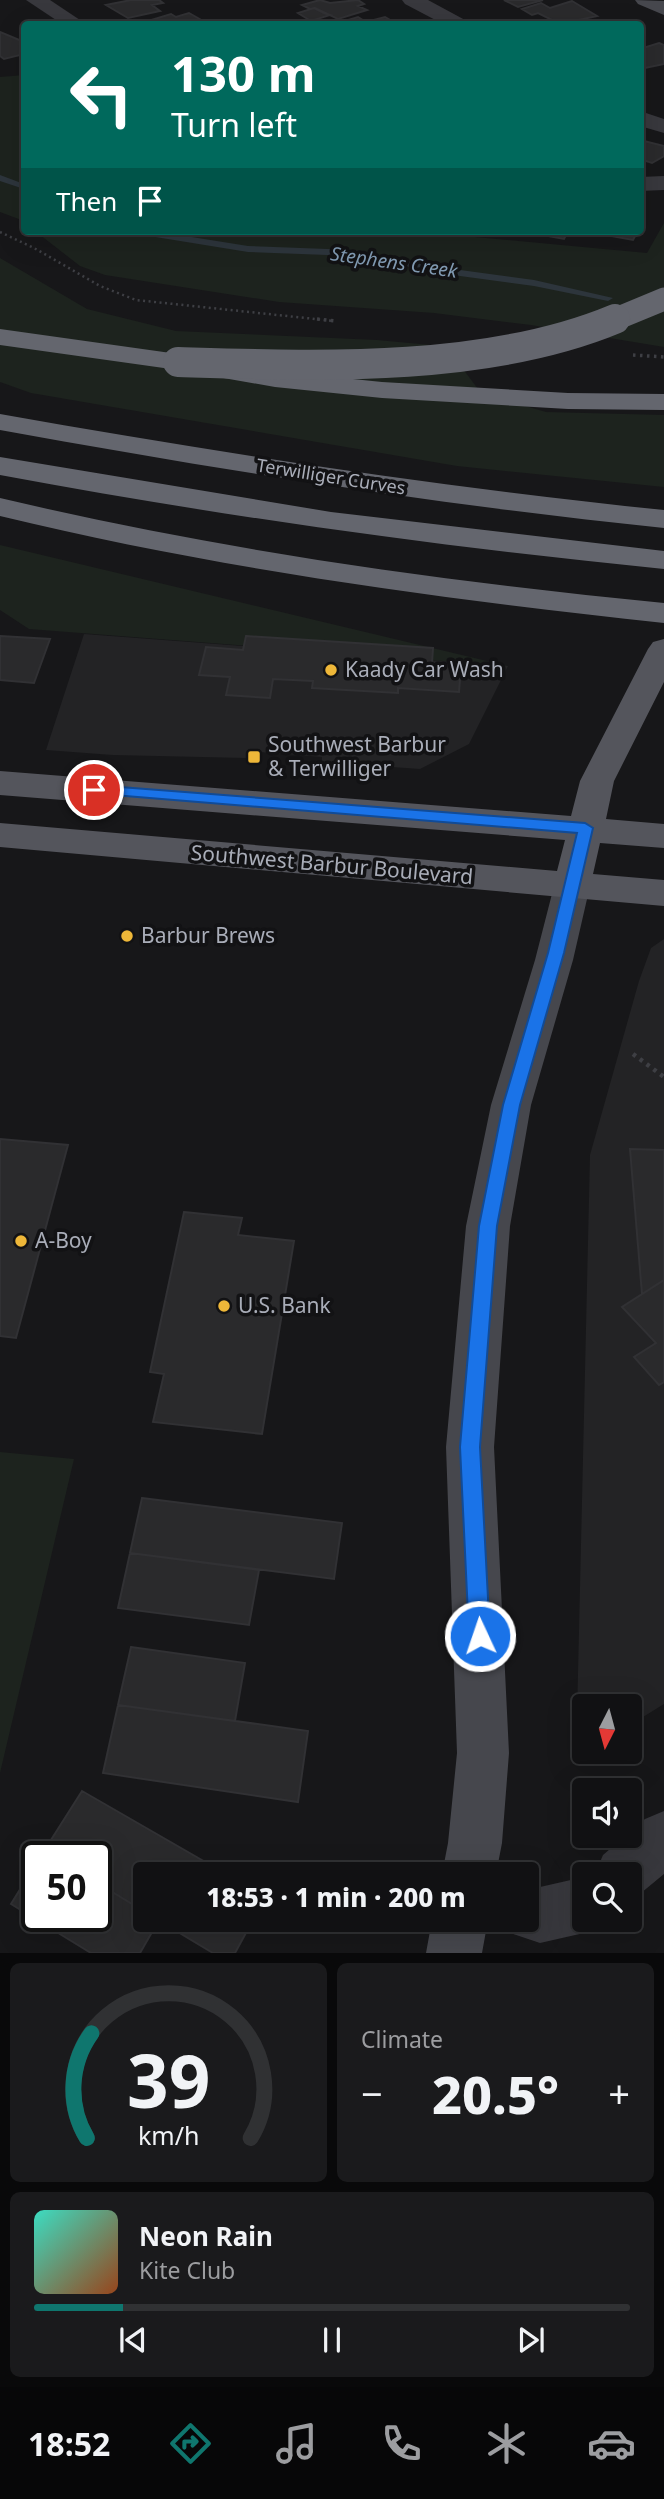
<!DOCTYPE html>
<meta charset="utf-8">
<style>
body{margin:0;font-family:"Noto Sans",sans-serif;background:#1a1a1c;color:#f1f3f6;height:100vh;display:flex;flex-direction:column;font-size:26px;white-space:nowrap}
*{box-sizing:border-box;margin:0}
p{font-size:23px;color:#9c9da0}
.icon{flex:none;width:38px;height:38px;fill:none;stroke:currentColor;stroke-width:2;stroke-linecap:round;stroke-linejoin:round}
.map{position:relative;height:1953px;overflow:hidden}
.side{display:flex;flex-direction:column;gap:10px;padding:10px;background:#09090a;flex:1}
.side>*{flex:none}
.top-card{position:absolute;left:21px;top:21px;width:623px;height:214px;border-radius:7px;box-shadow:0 7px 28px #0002,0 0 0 2px #303133;background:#00695c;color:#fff;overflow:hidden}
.needle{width:46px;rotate:186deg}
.buttons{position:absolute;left:572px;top:1694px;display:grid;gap:14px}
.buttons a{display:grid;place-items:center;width:70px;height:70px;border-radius:7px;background:#111113;box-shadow:0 7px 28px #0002,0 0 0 2px #303133;font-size:35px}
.speed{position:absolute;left:21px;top:1841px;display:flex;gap:14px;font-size:35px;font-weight:700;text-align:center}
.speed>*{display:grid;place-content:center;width:91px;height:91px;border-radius:50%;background:#111113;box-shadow:0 7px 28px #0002,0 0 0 2px #303133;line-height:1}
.speed .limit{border:4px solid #111;border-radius:10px;background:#fff;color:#111}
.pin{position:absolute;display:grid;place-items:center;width:60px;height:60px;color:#fff;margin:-30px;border:4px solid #fff;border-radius:50%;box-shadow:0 2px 7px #0007}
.me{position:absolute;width:77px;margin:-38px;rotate:357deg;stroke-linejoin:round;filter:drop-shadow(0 0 5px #0008)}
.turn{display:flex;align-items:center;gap:24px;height:147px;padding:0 35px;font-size:32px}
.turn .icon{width:91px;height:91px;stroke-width:2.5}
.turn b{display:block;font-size:49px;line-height:60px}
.then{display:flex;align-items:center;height:66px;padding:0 35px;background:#0003;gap:14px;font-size:26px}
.big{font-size:52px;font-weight:800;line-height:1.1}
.side .widget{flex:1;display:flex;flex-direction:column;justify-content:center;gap:10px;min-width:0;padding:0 24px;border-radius:10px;background:#1a1a1c}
.side .dial{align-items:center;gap:0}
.dial svg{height:182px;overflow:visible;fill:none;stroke:#303133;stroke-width:7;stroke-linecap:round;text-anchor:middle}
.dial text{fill:#f1f3f6;stroke:none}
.song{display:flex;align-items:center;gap:21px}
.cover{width:84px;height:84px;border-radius:10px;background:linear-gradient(135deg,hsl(170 70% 55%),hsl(20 70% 35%))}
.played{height:7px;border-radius:4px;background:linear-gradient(90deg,#0f766e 15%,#303133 15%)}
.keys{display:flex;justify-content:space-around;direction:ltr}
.heat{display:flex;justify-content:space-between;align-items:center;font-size:38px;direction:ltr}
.side .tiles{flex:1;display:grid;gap:10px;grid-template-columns:1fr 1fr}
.widget:last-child{grid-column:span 2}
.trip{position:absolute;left:133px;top:1862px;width:406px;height:70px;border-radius:7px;background:#111113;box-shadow:0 7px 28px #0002,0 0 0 2px #303133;font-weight:800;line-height:70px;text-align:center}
.menu{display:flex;height:112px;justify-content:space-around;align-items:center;background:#070708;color:#9c9da0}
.menu .icon{width:49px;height:49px}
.menu .selected{color:#0f766e}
.menu b{font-size:32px;color:#f1f3f6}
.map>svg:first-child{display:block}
.built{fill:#232325}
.green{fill:#1d231e}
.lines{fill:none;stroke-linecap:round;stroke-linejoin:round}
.stream{fill:#2d353c;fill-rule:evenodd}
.building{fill:#2a2a2c;stroke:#313134;stroke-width:2}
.path-far2{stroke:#3e3f44;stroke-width:2.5;stroke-dasharray:2 3.5;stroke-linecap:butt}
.path-far1{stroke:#3e3f44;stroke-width:3.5;stroke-dasharray:2.5 4.5;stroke-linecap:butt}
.path{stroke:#3e3f44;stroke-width:4.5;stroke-dasharray:3.5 5;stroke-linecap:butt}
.minor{fill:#38383d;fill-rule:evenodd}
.secondary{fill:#46474d;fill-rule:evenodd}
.primary{fill:#54555c;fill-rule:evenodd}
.motorway{fill:#64666e;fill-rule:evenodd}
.motorway-bridge-far1{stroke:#64666e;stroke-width:23}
.motorway-bridge{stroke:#64666e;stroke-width:30}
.route{fill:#1a73e8;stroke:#114b97;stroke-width:2}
.poi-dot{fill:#eeb739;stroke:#121214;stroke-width:2.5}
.labels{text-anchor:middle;stroke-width:7;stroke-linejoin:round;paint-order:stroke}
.far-street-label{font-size:18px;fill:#a9adb8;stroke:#121214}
.far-water-label{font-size:19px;font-style:italic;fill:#819ab2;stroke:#121214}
.poi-label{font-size:21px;fill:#a9adb8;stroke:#121214;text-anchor:start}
.street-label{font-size:21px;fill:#a9adb8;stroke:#121214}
</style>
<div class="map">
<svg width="664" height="1953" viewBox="0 0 664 1953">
<rect width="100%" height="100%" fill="#171719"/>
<path class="built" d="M84 634 508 666 469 744 420 769 322 762V757L249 751 246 758 113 755 46 750Z
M664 939V1704L630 1725V1706H584V1752H589L576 1760 590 1155 639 981 651 948Z"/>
<path class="green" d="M24 75V221L0 212V77Z
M664 223V347L531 325 434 313 279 302 105 275 80 266 35 231H411L647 253Z
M0 258 87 309 176 331 377 340 431 345 451 353 481 393 546 412 664 415V487L457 466 31 393 0 382Z
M0 545 508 666 29 629 0 610Z
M0 1452 74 1459 0 1773Z"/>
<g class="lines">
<path class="stream" d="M0 175 24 184V189L0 181Z
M133 231H154L248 246 354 250 438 267 534 280 613 298 608 301 534 286 438 273 354 256 248 252 137 234Z"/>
</g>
<path class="building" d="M131 0H159L163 3 152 5 160 11 128 18 106 5Z
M320 0 330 3 358 0 364 4 358 6 367 10 338 19 315 8 310 9 302 5Z
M504 0H543L518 7Z
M572 1 597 16 560 24 538 13 532 15 522 9 541 3 550 8Z
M314 8 324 13 330 15 311 21 298 13Z
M189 13 205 22 138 24 171 14 176 17Z
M358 17 366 22 385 17 397 24 338 23Z
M0 32 24 42V54L4 59 0 56Z
M659 43 664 45V64L640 69V49Z
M640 140 664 146V156L652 163 640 159Z
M521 231H568L564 239Z
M601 231H638L633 240 606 235 608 232Z
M0 636 50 639 34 683 0 680Z
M246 636 433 648 432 663 461 665 459 692 398 688V693L312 688 313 681 273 679 270 698 226 695 230 677 199 675 206 647 243 650Z
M0 1139 68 1145 16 1338 0 1336Z
M630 1149 664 1150V1280L642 1294Z
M184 1212 242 1218 238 1235 294 1241 262 1434 153 1422 164 1374 150 1372Z
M664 1280V1382L659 1385 634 1357 656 1343 622 1307Z
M142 1498 342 1523 334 1579 130 1553Z
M130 1553 259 1570 249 1625 118 1608Z
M131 1647 245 1663 235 1721 118 1705Z
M118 1705 308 1731 298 1802 103 1773Z
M82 1791 226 1874H145V1912L96 1882V1857H54L44 1851Z
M37 1862V1916H96V1882L145 1912V1920H159L140 1953H91L11 1904Z
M158 1920H253L235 1953H213Z"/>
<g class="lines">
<path class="path-far2" d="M0 232 34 248 100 286 136 300 334 321"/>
<path class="path-far1" d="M317 319 336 321
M633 355 664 357"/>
<path class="path" d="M633 1054 664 1077"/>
<path class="minor" d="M26 0H50L86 24H62Z
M402 0H428L465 20 468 24H443L405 4Z
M640 111 664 119V133L640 126Z
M664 176V190L640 191V177Z
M664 1811V1874L641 1893 630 1898V1874H595L603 1855 625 1836H630V1831L645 1819Z
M584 1877V1920H606L604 1925 584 1933 540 1943 507 1932 502 1920H527V1884L540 1887Z"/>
<path class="secondary" d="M635 0 664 1V15L638 4Z
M572 873 585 877 590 886 573 960 531 1105 510 1226 494 1447 509 1753 502 1843 496 1874H442L448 1843 457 1753 446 1447 466 1226 491 1105 535 960 554 886 559 877Z
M432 1920H488L482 1953H426Z"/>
<path class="primary" d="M664 639V682L614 781 606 819 664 824V848L600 843 593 874 664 880V906L0 847V823L557 871 565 840 0 795V771L571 816 580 781 648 649 653 642Z"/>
<path class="motorway" d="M0 329 178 354 275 371 382 382 568 393 664 394V410L568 409 382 398 275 387 178 370 0 345Z
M0 414C220 453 441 487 664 510V528C441 505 220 470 0 430Z
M0 457 331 512 664 551V569C441 547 220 516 0 475Z
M0 498C219 550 440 581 664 603V623C440 599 219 569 0 516Z"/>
<path class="motorway-bridge-far1" d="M611 321 664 299"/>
<path class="motorway-bridge" d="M178 362C317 366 485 373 615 319"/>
</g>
<path class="route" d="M94 785 585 823 593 828 564 953 520 1105 497 1226 480 1447 490 1636 487 1643 480 1646 472 1643 469 1636 460 1447 479 1226 503 1105 548 953 577 833 89 793 86 790 89 786Z"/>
<g class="poi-dot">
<circle cx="331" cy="670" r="7"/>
<rect x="247" y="750" width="14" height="14" rx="3.5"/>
<circle cx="127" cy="936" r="7"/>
<circle cx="21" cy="1241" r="7"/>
<circle cx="224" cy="1306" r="7"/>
</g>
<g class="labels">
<g class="far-street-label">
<text transform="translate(331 477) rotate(9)" y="6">Terwilliger Curves</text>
</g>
<g class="far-water-label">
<text transform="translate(394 262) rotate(8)" y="7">Stephens Creek</text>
</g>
<g class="poi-label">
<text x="345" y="677">Kaady Car Wash</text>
<text x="268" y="752">Southwest Barbur<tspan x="268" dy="24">&amp; Terwilliger</tspan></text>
<text x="141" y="943">Barbur Brews</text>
<text x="35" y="1248">A-Boy</text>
<text x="238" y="1313">U.S. Bank</text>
</g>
<g class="street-label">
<text transform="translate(332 865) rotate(5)" y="7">Southwest Barbur Boulevard</text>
</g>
</g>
</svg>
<div class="buttons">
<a><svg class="needle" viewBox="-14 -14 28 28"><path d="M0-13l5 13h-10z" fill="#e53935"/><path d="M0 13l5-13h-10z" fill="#9c9da0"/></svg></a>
<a><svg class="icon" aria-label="sound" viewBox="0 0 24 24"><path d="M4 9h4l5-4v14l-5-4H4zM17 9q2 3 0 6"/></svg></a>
<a><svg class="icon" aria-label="search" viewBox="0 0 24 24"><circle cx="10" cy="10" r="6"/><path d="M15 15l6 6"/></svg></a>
</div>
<div class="speed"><div class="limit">50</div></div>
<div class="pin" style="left:94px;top:790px;background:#d93025"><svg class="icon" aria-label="arrive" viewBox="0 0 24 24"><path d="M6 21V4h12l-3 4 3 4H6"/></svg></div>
<svg class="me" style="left:480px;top:1636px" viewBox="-20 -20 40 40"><circle r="17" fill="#1a73e8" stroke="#fff" stroke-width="3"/><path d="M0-11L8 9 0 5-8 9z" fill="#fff"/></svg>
<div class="trip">18:53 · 1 min · 200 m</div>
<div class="top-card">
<div class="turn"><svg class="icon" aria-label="left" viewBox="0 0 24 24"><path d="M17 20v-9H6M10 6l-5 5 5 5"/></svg><div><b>130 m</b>Turn left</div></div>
<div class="then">Then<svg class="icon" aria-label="arrive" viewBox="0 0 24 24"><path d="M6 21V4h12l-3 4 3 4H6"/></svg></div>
</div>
</div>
<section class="side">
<div class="tiles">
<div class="widget dial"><svg viewBox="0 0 100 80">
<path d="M14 69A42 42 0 1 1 86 69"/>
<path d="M14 69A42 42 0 0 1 16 23" stroke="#0f766e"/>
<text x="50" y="56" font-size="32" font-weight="700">39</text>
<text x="50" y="72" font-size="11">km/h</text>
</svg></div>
<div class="widget"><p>Climate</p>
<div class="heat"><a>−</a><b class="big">20.5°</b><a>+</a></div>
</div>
<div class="widget">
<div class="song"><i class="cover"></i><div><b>Neon Rain</b><p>Kite Club</p></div></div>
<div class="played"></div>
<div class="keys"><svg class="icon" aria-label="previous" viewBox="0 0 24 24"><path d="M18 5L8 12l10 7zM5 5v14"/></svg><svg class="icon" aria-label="pause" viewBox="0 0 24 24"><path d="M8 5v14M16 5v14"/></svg><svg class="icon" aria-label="next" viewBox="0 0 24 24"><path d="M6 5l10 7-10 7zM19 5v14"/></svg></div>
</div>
</div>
</section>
<nav class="menu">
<b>18:52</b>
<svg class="icon selected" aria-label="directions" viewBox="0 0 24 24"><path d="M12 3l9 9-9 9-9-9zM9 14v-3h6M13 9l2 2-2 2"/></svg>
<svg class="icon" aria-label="music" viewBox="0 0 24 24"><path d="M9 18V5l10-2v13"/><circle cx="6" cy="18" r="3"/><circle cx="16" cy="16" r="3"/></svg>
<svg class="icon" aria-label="phone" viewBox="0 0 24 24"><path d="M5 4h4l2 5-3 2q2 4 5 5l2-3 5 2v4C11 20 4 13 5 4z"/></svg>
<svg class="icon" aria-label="climate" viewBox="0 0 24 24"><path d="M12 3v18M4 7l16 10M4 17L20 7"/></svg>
<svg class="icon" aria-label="car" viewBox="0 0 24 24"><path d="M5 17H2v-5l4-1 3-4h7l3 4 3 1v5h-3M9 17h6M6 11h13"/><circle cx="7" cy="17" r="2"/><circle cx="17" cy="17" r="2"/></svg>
</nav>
